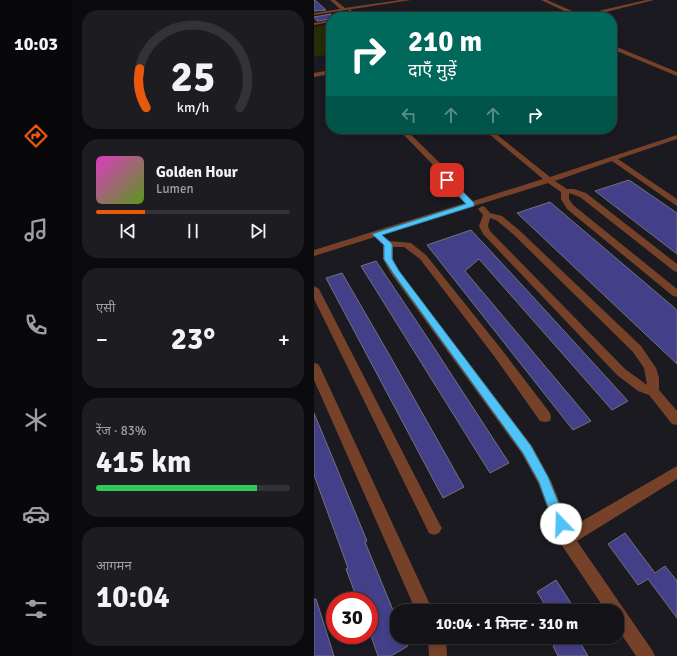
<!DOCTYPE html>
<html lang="hi">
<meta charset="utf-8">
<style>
body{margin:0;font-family:Signika,"Noto Sans Devanagari",sans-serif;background:#1d1d21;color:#f1f3f6;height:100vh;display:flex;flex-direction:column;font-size:15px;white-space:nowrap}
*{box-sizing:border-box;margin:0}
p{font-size:13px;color:#9d9ea2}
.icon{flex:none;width:22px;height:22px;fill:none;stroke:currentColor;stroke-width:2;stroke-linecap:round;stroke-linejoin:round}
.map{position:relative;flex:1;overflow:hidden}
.panel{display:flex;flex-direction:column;gap:10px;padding:10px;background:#0b0b0d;width:242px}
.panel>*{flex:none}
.banner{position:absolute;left:12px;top:12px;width:291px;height:122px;border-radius:16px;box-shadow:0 2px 6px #0003,0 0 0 1px #333337;background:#00695c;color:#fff;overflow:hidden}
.speed{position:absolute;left:12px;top:592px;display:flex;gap:8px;font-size:20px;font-weight:700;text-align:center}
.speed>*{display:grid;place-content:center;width:52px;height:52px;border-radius:50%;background:#141418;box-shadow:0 2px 6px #0003,0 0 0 1px #333337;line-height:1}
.speed .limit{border:6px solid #d22;background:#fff;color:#111}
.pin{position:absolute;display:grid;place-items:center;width:34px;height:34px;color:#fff;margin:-17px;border-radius:8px;box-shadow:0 2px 6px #0006}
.me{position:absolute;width:44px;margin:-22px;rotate:339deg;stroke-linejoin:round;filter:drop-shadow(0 0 3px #0008)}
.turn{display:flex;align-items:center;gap:14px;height:84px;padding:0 16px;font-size:18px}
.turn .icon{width:52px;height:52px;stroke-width:2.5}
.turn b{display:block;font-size:28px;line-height:34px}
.lanes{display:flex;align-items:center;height:38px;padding:0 16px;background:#0003;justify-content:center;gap:20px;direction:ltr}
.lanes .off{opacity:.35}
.big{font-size:30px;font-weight:700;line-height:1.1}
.panel .tile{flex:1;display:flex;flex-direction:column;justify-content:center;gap:6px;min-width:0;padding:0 14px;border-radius:16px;background:#1d1d21}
.panel .dial{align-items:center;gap:0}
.dial svg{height:104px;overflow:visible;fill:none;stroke:#333337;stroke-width:7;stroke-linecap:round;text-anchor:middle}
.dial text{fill:#f1f3f6;stroke:none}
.song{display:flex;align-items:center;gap:12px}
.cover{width:48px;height:48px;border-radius:6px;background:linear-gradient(135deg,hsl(310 70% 55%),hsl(90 70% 35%))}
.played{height:4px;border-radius:2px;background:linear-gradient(90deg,#ea580c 25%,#333337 25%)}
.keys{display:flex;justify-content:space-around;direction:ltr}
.heat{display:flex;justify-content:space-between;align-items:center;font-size:22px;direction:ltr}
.charge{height:6px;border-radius:3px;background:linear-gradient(90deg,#34c759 83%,#333337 0)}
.trip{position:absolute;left:76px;top:604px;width:234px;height:40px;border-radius:16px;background:#141418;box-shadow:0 2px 6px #0003,0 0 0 1px #333337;font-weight:700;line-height:40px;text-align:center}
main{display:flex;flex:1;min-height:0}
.tabs{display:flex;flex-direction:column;width:72px;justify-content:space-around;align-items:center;background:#08080a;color:#9d9ea2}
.tabs .icon{width:28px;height:28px}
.tabs .on{color:#ea580c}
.tabs b{font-size:18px;color:#f1f3f6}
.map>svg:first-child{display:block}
.green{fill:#262d05}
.building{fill:#433f88;stroke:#727279}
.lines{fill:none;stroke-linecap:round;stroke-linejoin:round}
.service{fill:#754229;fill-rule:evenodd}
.minor{fill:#754229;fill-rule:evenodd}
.route{fill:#4fc3f7;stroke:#337fa1}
</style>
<main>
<nav class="tabs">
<b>10:03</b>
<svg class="icon on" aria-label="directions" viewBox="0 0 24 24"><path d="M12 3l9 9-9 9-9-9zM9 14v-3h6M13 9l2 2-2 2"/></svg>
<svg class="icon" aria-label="music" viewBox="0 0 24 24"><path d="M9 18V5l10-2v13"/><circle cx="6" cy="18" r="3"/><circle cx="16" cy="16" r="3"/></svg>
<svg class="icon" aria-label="phone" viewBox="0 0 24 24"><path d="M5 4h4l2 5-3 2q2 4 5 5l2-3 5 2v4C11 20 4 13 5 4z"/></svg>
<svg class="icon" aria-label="climate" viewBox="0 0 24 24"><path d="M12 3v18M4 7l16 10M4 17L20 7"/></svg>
<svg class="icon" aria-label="car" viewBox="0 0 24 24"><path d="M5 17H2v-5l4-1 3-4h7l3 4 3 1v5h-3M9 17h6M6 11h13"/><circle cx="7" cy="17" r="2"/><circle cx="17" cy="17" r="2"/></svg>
<svg class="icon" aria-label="filters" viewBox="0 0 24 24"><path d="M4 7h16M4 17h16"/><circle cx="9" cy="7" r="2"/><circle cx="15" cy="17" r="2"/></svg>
</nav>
<section class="panel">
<div class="tile dial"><svg viewBox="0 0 100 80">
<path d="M14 69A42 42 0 1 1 86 69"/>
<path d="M14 69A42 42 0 0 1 9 39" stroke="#ea580c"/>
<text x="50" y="56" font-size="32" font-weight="700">25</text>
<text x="50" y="72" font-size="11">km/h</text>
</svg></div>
<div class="tile">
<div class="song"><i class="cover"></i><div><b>Golden Hour</b><p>Lumen</p></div></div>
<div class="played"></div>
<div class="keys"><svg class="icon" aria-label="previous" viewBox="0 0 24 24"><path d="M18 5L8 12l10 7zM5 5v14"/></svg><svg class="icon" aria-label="pause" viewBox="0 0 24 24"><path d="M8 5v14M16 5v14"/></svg><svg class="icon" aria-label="next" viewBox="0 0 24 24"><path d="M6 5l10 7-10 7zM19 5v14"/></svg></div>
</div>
<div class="tile"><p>एसी</p>
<div class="heat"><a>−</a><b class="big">23°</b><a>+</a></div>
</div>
<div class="tile"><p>रेंज · 83%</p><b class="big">415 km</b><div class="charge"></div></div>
<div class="tile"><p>आगमन</p><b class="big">10:04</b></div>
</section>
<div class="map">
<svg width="363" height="656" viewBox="0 0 363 656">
<rect width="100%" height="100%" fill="#1a1a20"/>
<path class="green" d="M17 24V54L0 57V27Z"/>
<path class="building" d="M0 0H1L12 10 0 11Z
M17 14V19L3 21 0 17Z
M315 180 363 213V254L281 191Z
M236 202 363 310V364L203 213Z
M157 230 220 298 314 401 298 410 165 259 151 271 277 421 259 430 113 245Z
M62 261 115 340 195 463 176 473 47 266Z
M28 273 76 356 150 487 129 498 12 278Z
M0 413 53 541 51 542 83 620V637H90L94 646 77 656H64L55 630V601H44L32 569 34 568 0 475Z
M311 533 341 573 351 566 363 581V618L334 579 324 585 294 544Z
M242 580 262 611H235L223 592Z
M0 599H2L20 656H0Z
M252 637H263L274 656H244L239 646Z"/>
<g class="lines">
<path class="service" d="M33 8H35L41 14V17H37L38 15Z
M17 20V22L0 25V23Z"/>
<path class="minor" d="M16 0H21L31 8 86 0H97L0 15V13L26 9Z
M227 0H233L267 15 332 0H340L272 17H263Z
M298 45 363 72V76L298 49Z
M17 70V74L0 77V73Z
M84 129H91L127 164 133 175 159 201 229 179 169 129H176L236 177 363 135V139L304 159 363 199V206L298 161 241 181 253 189H260L272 193 363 264V272L360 271 266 197 255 193V199L259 205 363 289V297L359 296 253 209 247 199V192L234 183 0 256V250L151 203 127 178 121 167Z
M168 206 171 207 176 213 188 216 205 230 327 346 342 368 345 378V390L363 411V425L358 424 335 395 324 391 303 375 169 234 165 226 169 215 164 209ZM176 218 182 220 199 234 319 352 330 368 333 385 311 369 176 231 174 226Z
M69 237 76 241 97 243 112 255 188 350 236 413 237 417 236 421 231 422 226 421 180 356 106 259 90 247H79V259L85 271 218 446 237 481 256 528 363 466V479L263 541 338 650 341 656H322L303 628V611H292L247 544 224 483 208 454 76 272 69 259V245L64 240Z
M0 286 5 289 125 523 128 528 125 533 120 535 115 533 0 299Z
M0 363 4 364 6 367 119 611H102L0 380Z
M114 637H132L133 656H115Z"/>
</g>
<path class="route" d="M131 178H135L160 203V206L68 235 78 244V259L85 271 217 446 234 477 253 524 251 529 247 530 242 529 225 482 209 453 79 273 70 259V245L58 234 152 204 131 181Z"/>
</svg>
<div class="speed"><div class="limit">30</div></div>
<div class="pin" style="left:133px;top:180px;background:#d93025"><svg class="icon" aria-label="arrive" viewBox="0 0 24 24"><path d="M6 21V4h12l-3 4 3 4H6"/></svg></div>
<svg class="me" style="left:247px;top:524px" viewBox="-20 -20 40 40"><circle r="19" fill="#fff"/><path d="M0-13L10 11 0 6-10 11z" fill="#4fc3f7"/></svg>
<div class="trip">10:04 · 1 मिनट · 310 m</div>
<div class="banner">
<div class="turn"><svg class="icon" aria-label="right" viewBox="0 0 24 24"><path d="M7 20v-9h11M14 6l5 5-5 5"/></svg><div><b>210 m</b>दाएँ मुड़ें</div></div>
<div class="lanes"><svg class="icon off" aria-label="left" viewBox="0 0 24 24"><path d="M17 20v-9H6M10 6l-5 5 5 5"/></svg><svg class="icon off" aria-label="ahead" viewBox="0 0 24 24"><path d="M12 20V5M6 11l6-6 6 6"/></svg><svg class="icon off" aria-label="ahead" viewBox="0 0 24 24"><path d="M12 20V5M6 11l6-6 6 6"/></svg><svg class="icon" aria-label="right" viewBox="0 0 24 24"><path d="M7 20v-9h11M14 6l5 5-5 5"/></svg></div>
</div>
</div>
</main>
